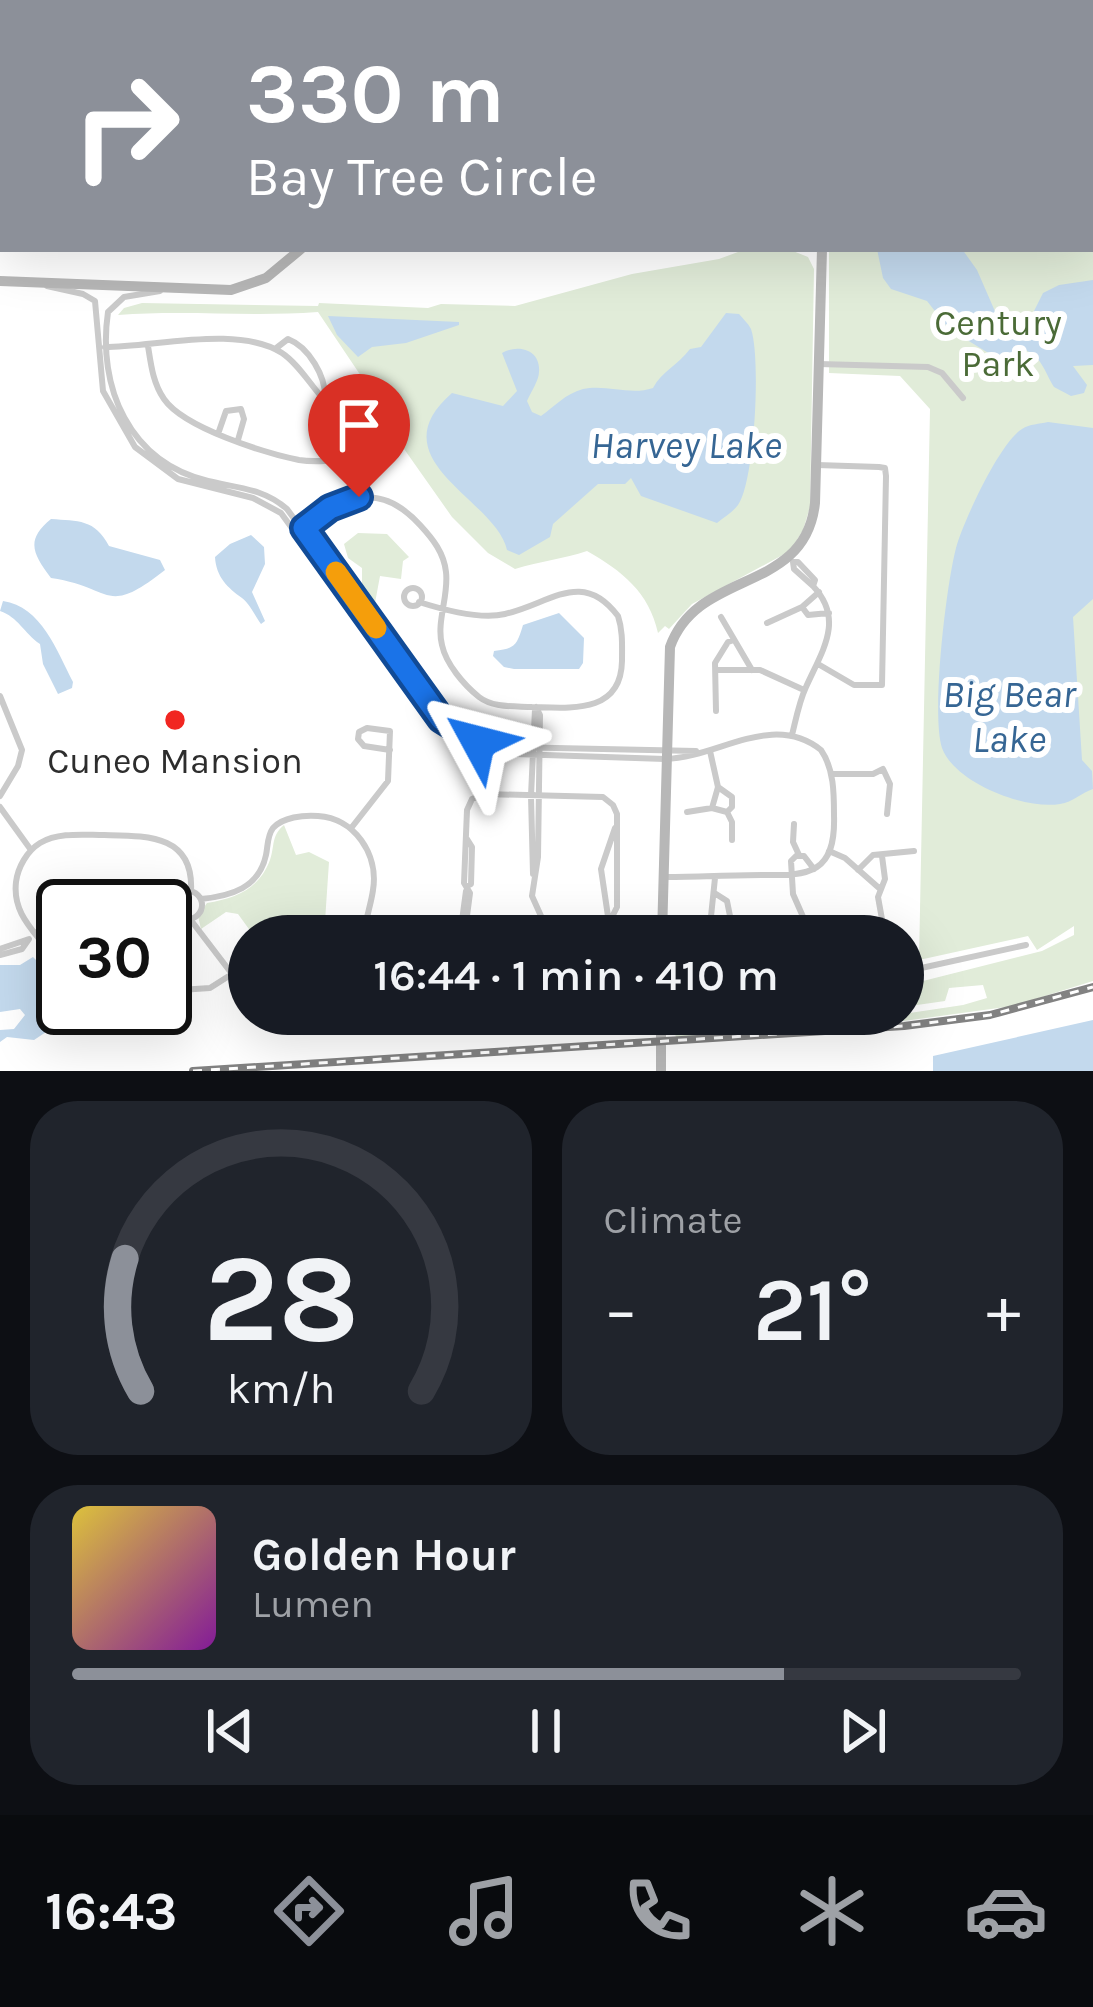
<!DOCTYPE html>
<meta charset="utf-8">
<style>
body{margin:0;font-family:Karla,sans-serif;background:#20242c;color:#f1f3f6;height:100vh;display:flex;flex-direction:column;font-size:45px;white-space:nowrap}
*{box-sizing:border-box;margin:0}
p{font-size:39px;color:#9ea1a6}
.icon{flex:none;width:66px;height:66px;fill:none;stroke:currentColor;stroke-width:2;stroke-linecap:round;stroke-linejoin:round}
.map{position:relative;height:1071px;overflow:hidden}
.drawer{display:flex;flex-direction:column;gap:30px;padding:30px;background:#0d0f14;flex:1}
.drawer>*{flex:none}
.guide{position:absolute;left:0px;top:0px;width:1095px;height:252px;box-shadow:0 12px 48px #0002;background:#8c9099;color:#fff;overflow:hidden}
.speed{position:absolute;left:36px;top:879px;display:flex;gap:24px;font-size:60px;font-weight:700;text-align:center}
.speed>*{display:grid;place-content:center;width:156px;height:156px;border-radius:50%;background:#171b24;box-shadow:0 12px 48px #0002;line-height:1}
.speed .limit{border:6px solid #111;border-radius:18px;background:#fff;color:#111}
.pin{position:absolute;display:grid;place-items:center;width:102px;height:102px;color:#fff;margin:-123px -51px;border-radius:50% 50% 50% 0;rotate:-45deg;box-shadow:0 0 12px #0007}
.pin .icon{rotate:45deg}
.me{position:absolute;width:132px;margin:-66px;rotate:308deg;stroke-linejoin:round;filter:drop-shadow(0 0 9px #0008)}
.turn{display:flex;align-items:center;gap:42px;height:252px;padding:0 48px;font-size:54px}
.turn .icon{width:156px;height:156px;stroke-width:2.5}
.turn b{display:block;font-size:84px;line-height:102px}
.big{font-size:90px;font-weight:600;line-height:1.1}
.drawer .card{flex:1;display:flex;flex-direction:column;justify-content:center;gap:18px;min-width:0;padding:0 42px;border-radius:48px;background:#20242c}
.drawer .dial{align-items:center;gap:0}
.dial svg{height:312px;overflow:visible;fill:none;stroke:#363941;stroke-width:7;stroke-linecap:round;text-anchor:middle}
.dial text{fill:#f1f3f6;stroke:none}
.song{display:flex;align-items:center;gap:36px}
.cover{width:144px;height:144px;border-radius:18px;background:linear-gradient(135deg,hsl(50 70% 55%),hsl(290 70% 35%))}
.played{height:12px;border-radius:6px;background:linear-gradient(90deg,#8c9099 75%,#363941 75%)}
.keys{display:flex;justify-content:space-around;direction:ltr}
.heat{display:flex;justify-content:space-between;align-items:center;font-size:66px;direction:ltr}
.drawer .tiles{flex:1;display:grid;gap:30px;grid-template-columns:1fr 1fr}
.card:last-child{grid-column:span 2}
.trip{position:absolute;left:228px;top:915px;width:696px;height:120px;border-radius:60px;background:#171b24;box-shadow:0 12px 48px #0002;font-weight:600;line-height:120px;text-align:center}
.dock{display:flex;height:192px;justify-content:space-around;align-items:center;background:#090b0e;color:#9ea1a6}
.dock .icon{width:84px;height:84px}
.dock .on{color:#8c9099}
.dock b{font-size:54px;color:#f1f3f6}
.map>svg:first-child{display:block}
.green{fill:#e1ecd9}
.water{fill:#c3d9ed}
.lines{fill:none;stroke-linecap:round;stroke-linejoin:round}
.street{stroke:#cacaca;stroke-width:6}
.secondary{stroke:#b7b7b7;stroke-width:10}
.rail-casing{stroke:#828282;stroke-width:8}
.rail{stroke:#fff;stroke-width:3;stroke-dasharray:9;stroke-linecap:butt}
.route-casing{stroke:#114b97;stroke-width:30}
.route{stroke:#1a73e8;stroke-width:21}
.slow{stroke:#f59e0b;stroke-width:21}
.poi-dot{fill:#f12621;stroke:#fff;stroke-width:4.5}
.labels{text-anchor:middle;stroke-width:12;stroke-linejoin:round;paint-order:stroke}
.park-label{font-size:36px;fill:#4b6b37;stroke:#fff}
.poi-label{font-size:36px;fill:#2d2d2d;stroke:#fff}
.water-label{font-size:39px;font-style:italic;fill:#366694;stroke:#fff}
</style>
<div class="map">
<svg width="1093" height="1071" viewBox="0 0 1093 1071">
<rect width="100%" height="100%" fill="#fff"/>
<path class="green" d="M1093 66V981L1013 1006 889 1023 676 1037 673 1028 903 1014 963 1005 987 998 983 985 949 988 945 1001 903 1007V979L919 982 1042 951 1074 935V926L1037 950 1028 936 919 960 930 409 900 376 829 373V249H1092Z
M788 249 808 257 814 269 810 507 803 530 790 551 692 604 669 629 665 626 658 633C649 592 622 571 587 551 564 559 540 561 515 569L488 553 452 517 359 385 361 376 318 312C251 317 185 310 118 315L124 308 142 303 318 306 319 303 428 308 441 304 515 306 632 274 719 259 738 252Z
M358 533 387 534 409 557 403 561 401 579 380 576 375 603 370 601 369 593 362 596 357 589 362 586V568L348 558 344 544Z
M284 825 296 855 309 852 329 862 324 936H254L238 914 226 912 201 929 198 916 207 903C236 898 259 889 270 860 275 845 271 836 284 825Z"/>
<path class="water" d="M877 249H962L977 270 1004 332 1025 329 1043 293 1059 285 1093 280V365L1073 366 1087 385 1084 393 1071 396 1054 387C1044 371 1042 356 1023 349L1000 360 949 329 927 301 891 289 883 278Z
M726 313 739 314C743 319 748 323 751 329 761 357 755 481 738 505 733 512 724 517 717 523L641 496 631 478 625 484H598L553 524 550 537 519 555 507 550C496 499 375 460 452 393L503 406 517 391 502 353C517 344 541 349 539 372 539 380 531 392 527 401L532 412 541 416C555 406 565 394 583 389 607 384 630 396 653 388 662 371 678 365 690 349L701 347Z
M328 316 459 322V325L406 343 372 347 358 357 337 335Z
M1048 422 1093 428V599L1073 617 1082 760 1092 771 1093 789C1081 793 1073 802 1060 804 1025 810 955 783 942 748 931 714 946 586 956 548 963 522 1000 442 1022 429 1030 424 1039 424 1048 422Z
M51 519C78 521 95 519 109 546L160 560 165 570C104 618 114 587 51 578 33 554 25 540 51 519Z
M251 535 264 547 265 564 252 592 265 621 261 624C255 616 250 604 242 598 228 588 216 577 215 557L230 544Z
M3 601C41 606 57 651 73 682L72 688 58 694 43 664 40 644C24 633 18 617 0 611Z
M559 613 584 638 583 663 579 669H514L504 667 493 656 494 651C515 649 517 645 523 625Z
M33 957 41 965C36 999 50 1007 49 1030L34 1040 7 1037 0 1042V1030L14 1029 25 1015 20 1009 0 1012V965H20Z
M1093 1020V1071H933V1056Z"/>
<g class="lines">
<path class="street" d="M47 286 83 294 95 301 103 391 135 447 178 479 253 498 281 513 420 705 455 740 489 753 665 759C718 758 772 711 821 750 834 769 834 793 834 815 836 873 810 876 762 875 730 875 698 877 666 877
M160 291 124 297 108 312C97 387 129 462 208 481 237 488 263 488 287 509L434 709C453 735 477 744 509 747L696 751
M148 346C151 365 153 383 164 399 184 428 265 453 299 460 317 463 338 460 356 458
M105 347C155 347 238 325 282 353 297 363 308 381 320 395 351 433 355 449 359 497
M275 349 288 339C309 347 326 377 325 398
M819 364 928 367 942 373 963 398
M218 434 226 411 241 409 244 419 238 440
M817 465 879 467 885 468 886 476 882 685H854L818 664
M301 530C343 498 378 479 420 525 433 539 444 553 446 572 449 596 436 622 442 645 446 664 464 685 479 697 493 708 514 706 532 707 571 708 621 714 622 661 622 646 623 631 618 616 582 568 550 604 505 614 480 620 444 610 419 602
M404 597a9 9 0 1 1 18 0a9 9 0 1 1-18 0Z
M802 607 808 615 829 613
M721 617 752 670
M767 623 802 607 819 592
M718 670H760L804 690
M0 696 22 750 18 766 0 796
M536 707 540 715 538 857 532 896 550 936
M716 711 715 663 728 642 734 640
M792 735C796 719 799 702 806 687 822 651 845 620 813 586L815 580 798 562H793L794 569 813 586
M710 751 718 787 712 808 727 812 732 807V797L718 787
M831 774H873L883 769 890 784 887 814
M0 807 31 850
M687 812 712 808
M727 812 732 822V840
M794 824 793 842 799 855
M352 827 388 781 390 731 367 728 359 732 358 739 364 746 390 750
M829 851 845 858 879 888
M882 856 885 879 878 897 885 936
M858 870 873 855 914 851
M533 874 531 796 535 709
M715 878 710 926 716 933H726L732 926 727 901 716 894
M467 886 471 884 472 847 467 839
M174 905a14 14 0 1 1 28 0a14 14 0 1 1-28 0Z
M466 891 462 921 470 936
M201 899C231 896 259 888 266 855 268 846 267 836 273 828 283 817 303 815 318 816 354 818 379 854 373 890 371 905 365 920 364 936
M190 919 232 974 249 987
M804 919 793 894 791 861 796 856H804L814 869
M466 923 470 893 464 883 467 810 472 799 484 794 603 797 613 805 617 814V907L609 923 591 936
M609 923 601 869 615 828
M731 928 739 931 757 929
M36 933 51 921 63 920
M796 936 798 925 804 919 818 926 842 925
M0 949 29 939 22 949 0 955
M903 972 1026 945
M63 979C53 941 11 925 16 882 18 867 27 851 40 843 59 832 83 835 104 835 146 836 194 834 191 891
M165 991 210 988 232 974"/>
<path class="secondary" d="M446 0V3
M547 3 548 0
M796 3 797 0
M806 3 807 0
M0 281 231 290 266 278 301 249
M662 936 670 647C698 568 805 595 815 503L822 249
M661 1014V1071"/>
<g class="rail-casing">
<path id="rail" d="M193 1071 904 1026 990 1015 1093 987"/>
</g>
<use href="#rail" class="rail"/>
</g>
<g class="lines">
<g class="route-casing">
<path id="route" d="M359 497 330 508 304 528 441 719 478 742"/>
</g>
<use href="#route" class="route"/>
<path class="slow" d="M336 572 376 628"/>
</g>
<circle class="poi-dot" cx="175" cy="720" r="12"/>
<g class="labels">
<g class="park-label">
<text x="998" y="335">Century<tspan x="998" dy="41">Park</tspan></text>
</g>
<g class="poi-label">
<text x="175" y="773">Cuneo Mansion</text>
</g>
<g class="water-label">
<text x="686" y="458">Harvey Lake</text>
<text x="1009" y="707">Big Bear<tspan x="1009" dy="45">Lake</tspan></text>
</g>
</g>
</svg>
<div class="speed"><div class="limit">30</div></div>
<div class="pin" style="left:359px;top:497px;background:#d93025"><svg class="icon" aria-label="arrive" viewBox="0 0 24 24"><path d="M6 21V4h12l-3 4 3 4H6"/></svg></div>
<svg class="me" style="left:478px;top:742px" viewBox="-20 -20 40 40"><path d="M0-17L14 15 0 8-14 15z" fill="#1a73e8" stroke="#fff" stroke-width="4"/></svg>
<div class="trip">16:44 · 1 min · 410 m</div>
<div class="guide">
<div class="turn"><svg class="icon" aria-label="right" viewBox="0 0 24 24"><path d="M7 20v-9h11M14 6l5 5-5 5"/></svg><div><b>330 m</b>Bay Tree Circle</div></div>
</div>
</div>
<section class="drawer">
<div class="tiles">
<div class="card dial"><svg viewBox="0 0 100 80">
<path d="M14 69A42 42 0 1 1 86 69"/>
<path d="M14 69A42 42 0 0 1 10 35" stroke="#8c9099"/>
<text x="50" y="56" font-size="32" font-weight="700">28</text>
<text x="50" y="72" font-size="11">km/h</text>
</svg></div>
<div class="card"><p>Climate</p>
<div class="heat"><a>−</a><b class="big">21°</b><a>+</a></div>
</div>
<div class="card">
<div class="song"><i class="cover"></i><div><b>Golden Hour</b><p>Lumen</p></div></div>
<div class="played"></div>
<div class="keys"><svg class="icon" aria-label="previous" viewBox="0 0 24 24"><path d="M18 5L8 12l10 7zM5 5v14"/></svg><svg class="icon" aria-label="pause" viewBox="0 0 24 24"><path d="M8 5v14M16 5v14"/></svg><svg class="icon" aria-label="next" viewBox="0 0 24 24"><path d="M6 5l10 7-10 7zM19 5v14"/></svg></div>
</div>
</div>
</section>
<nav class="dock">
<b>16:43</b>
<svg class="icon on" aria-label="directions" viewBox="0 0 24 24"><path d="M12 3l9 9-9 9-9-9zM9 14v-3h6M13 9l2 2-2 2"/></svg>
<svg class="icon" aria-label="music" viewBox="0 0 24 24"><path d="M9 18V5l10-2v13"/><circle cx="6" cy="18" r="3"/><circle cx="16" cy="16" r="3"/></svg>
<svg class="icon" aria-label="phone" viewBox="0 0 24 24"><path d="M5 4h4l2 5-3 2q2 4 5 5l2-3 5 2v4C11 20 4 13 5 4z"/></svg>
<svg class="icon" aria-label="climate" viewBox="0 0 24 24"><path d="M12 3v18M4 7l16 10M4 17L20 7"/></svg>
<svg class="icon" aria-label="car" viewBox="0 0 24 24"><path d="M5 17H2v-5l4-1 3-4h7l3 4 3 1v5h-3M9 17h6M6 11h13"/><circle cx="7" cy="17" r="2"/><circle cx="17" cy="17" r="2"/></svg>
</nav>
